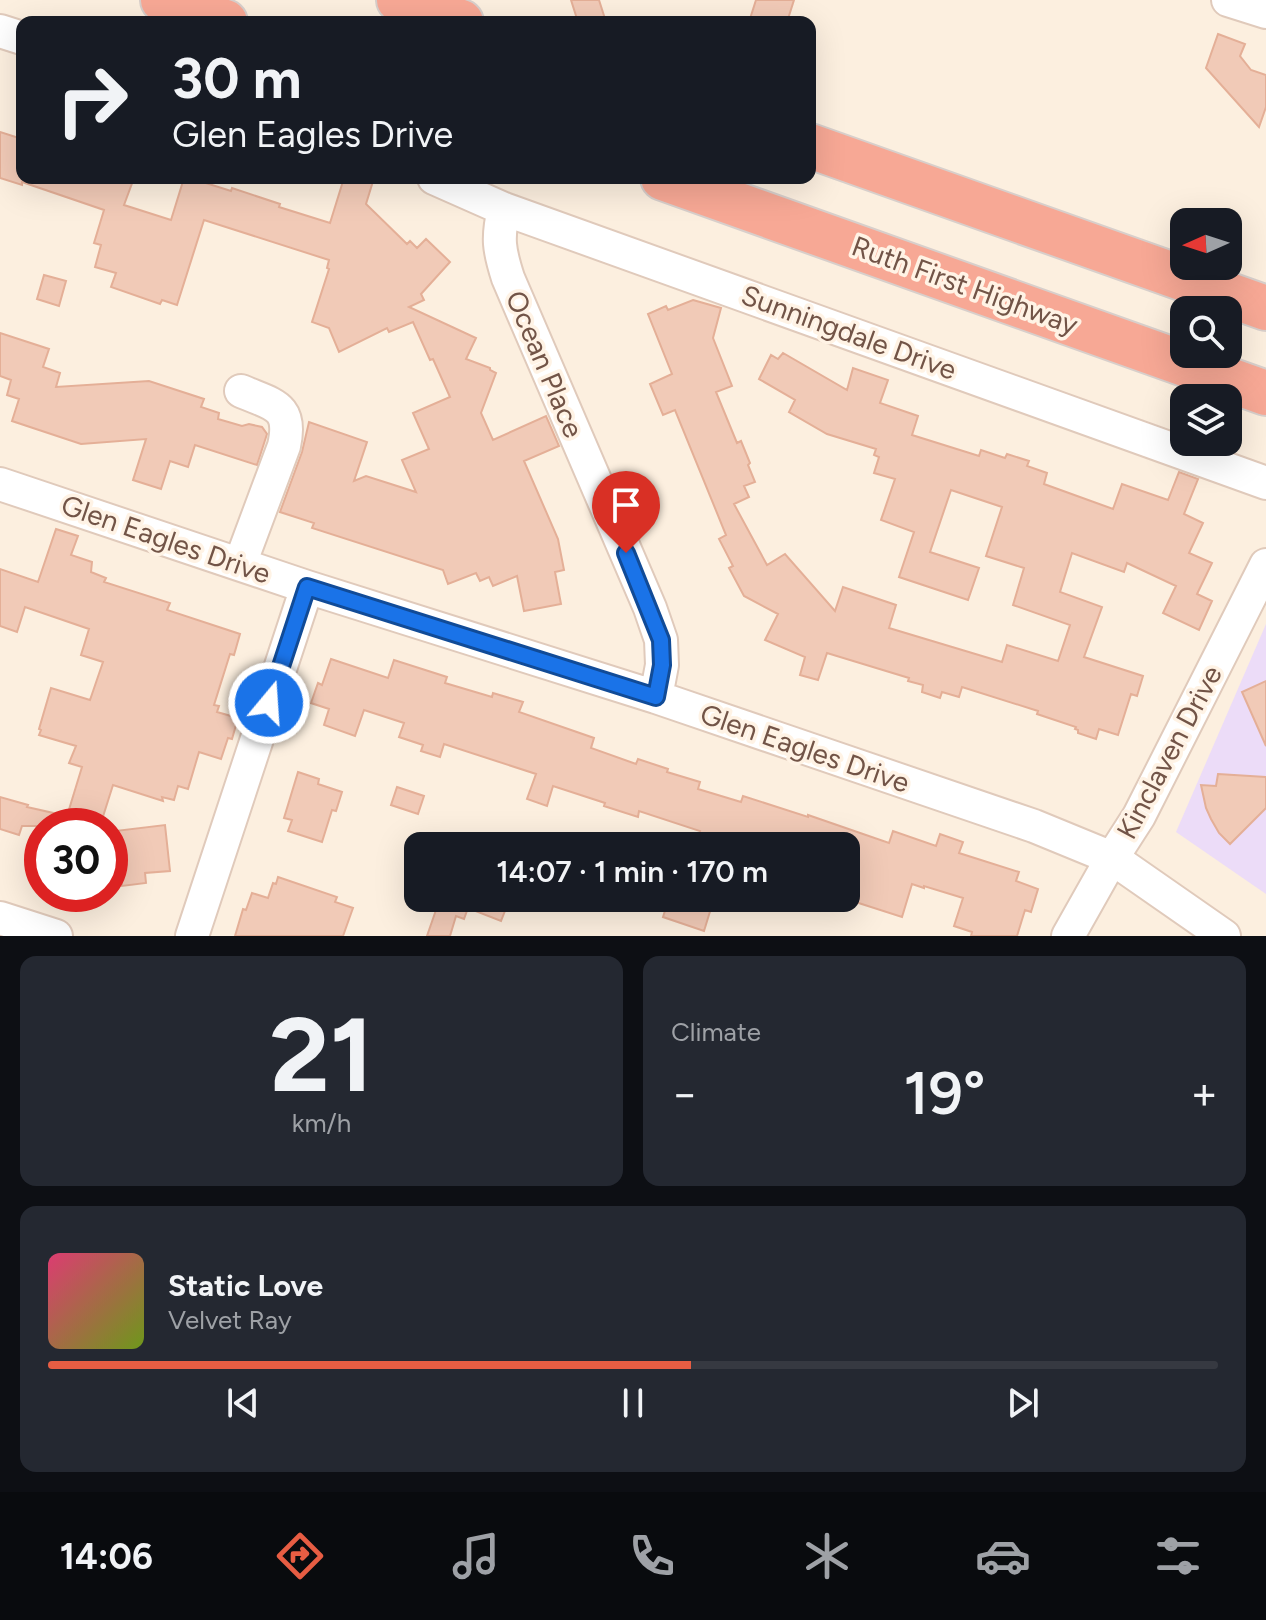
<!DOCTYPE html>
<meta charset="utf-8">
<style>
body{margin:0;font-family:Figtree,sans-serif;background:#242831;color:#f1f3f6;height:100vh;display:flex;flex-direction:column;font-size:30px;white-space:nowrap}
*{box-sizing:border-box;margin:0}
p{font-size:26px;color:#9ea1a6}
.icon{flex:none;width:44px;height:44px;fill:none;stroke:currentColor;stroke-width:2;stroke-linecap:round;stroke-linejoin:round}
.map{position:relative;height:936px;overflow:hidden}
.sheet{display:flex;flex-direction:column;gap:20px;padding:20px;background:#0d0f14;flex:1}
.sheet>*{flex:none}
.banner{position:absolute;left:16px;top:16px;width:800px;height:168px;border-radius:16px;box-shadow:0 8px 32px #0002;background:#171b24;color:#f1f3f6;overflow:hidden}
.needle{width:52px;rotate:267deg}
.tools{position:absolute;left:1170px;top:208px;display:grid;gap:16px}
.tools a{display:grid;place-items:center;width:72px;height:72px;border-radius:16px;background:#171b24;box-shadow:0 8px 32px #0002;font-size:40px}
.speed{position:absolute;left:24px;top:808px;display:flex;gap:16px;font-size:40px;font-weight:700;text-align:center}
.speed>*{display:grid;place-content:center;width:104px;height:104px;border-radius:50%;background:#171b24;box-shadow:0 8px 32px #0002;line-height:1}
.speed .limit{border:12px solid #d22;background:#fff;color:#111}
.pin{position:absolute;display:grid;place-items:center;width:68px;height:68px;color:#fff;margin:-82px -34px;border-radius:50% 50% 50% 0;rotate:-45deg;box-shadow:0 0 8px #0007}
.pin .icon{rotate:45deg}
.me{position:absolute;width:88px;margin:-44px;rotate:18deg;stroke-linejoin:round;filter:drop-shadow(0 0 6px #0008)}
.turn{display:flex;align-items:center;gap:28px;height:168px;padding:0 24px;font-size:36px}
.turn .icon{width:104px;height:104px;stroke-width:2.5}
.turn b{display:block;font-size:56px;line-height:68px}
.big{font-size:60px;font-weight:600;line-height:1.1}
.sheet .tile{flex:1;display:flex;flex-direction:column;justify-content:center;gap:12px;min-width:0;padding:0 28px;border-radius:16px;background:#242831}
.sheet .dial{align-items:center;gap:0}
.dial b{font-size:104px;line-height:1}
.song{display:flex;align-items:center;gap:24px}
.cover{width:96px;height:96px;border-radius:12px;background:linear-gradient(135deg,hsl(340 70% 55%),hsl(80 70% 35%))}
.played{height:8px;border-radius:4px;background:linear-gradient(90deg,#e75d43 55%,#363941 55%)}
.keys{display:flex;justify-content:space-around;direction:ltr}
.heat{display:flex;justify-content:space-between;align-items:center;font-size:44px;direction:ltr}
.sheet .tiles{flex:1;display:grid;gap:20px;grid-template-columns:1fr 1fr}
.tile:last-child{grid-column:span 2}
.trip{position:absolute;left:404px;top:832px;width:456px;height:80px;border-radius:16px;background:#171b24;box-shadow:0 8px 32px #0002;font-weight:600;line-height:80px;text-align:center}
.dock{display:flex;height:128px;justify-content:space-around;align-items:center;background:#090b0e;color:#9ea1a6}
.dock .icon{width:56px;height:56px}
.dock .active{color:#e75d43}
.dock b{font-size:36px;color:#f1f3f6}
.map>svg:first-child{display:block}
.education{fill:#ecdcf8}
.building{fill:#f1cab7;stroke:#e4af97;stroke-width:2}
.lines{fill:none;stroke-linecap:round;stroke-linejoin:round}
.minor-casing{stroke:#e0cabb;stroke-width:36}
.highway-casing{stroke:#d8cfcb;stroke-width:48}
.minor{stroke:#fff;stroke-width:32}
.highway{stroke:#f7a895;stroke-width:44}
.route-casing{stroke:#114b97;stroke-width:20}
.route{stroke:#1a73e8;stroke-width:14}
.labels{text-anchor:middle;stroke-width:7;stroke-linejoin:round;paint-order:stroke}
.street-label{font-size:28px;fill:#725447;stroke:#fff3e5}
</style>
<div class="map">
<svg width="1266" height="936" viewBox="0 0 1266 936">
<rect width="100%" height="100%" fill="#fcefdf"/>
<path class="education" d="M1266 624V894L1176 832Z"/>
<path class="building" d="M571 0H599L606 22H578Z
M756 0H794L787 22H749Z
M1218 34 1245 44 1240 56 1251 70 1266 75V107L1259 127 1206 68Z
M0 132 22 139V178H134L124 205 171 220 184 178H190L231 191 232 188 280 204 279 207 330 223 344 178H374L366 204 407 244 410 241 417 248 426 239 450 262 421 294 424 300 409 307 476 338 466 359 490 368V370L496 373 481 413 493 440 546 416 559 446 524 461 558 539 564 570 555 572 561 604 524 611 517 576 493 586 489 577 480 581 476 573 448 584 443 570 312 528 314 523 280 512 302 452 309 422 367 442 354 481 366 476 416 492 402 460 429 449 413 413 450 397 433 359 430 360 413 322 389 332 387 328 339 352 329 328 312 322 329 269 327 268 329 260 204 220 177 305 162 300 160 304 111 287 116 273 95 267 101 245 94 243 104 210 22 182V185L0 178Z
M44 275 66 281 59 306 37 299Z
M693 300 721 308 713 338 732 386 716 392 737 443 741 441 750 463 748 465 755 482 744 486 749 497 734 504 767 565 785 554 835 611 843 587 896 605 889 628 1002 662 1007 645 1058 661 1070 625 1013 605 1024 568 986 556 1002 507 951 490 930 552 979 568 968 600 899 577 914 532 881 520 895 479 874 473 879 457 874 455 876 449 827 434 789 412 795 400 759 379 771 355 778 359 783 353 847 390 853 368 888 380 880 403 918 416 912 435 979 456 981 450 1005 458 1007 454 1029 461 1027 466 1047 473 1044 484 1113 509 1122 484 1168 500 1179 472 1198 479 1184 514 1203 523 1189 553 1212 563 1197 594 1212 601 1199 630 1163 613 1176 586 1127 563 1124 572 1072 553 1060 592 1102 607 1084 657 1143 676 1137 696 1131 694 1118 735 1099 729 1096 739 1078 733V730L1075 729 1076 727 1037 714 1038 711 962 687 959 697 942 692 940 698 922 692 923 685 908 681 909 678 827 653 818 680 800 675 805 657 765 640 778 614 744 596 729 568 733 566 719 539 726 535 675 410 663 415 650 384 672 374 648 314 666 306 668 310Z
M0 333 49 349 43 367 60 373 56 387 149 381 204 399 201 407 219 413 218 419 242 426 249 424 262 427 267 434 257 465 195 445 188 467 170 461 161 489 133 480 146 439 81 444 12 421 19 399 7 395 11 380 0 376Z
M56 529 78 536 71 555 92 562 91 572 106 578 104 582 170 603 167 610 240 634 234 655 230 654 214 705 219 706 217 712 238 718 232 739 228 738 221 759 199 752 188 789 178 786 174 800 162 797 163 801 113 785 100 826H22L19 835 0 829V797L28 805 27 807 67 816 82 767 69 763 76 746 39 735 41 730 39 729 51 688 90 700 103 662 81 655 89 629 25 607 17 632 0 626V569L38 582Z
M331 659 388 678 394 660 447 677 445 683 492 697 493 693 523 702 519 712 594 738 591 748 636 764 638 759 668 769 667 772 700 782 698 789 741 802 743 796 808 817V815L889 843 893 831 936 846 940 834 963 842 959 853 1019 872 1016 881 1038 889 1031 912 1025 910 1017 936H971L972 932 954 926 963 898 924 886V888L912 884 902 917 843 898H846V885L852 868 846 866V846H789L770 839 767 846H724L697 838 700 831 639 811 638 817 604 806 605 803 553 786 547 806 527 799 536 774 444 744 440 757 421 751 423 745 399 737 404 723 364 710 355 736 324 725 329 709 311 703 318 683 322 685Z
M1266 681V746L1242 692Z
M298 772 319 779 318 784 342 792 336 811 332 810 322 842 288 831 292 820 284 818Z
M1218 774 1266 777V808L1230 844 1219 833 1211 819 1206 808 1201 785 1216 786Z
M397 787 424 796 418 814 391 805Z
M165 825 170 871 145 873 146 883 122 886 115 831Z
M278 877 337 897 335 902 353 908 343 936H235L243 909 246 910 252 893 268 898 273 883 276 884Z
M412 898H510L501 921 468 908 464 919 456 916 450 936H427L436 910 412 903Z
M669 898H692L712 905 704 931 663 917Z"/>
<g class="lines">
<g class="minor-casing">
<path id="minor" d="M1228 0 1266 12
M0 31 22 38
M434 178 504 209 1266 483
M504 209C497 238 499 250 508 278L650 608 661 640 662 665 656 697
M0 484 307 587 656 697 1034 826 1112 858 1224 936
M240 564 284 446C293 405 273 405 241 391
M0 918 56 936
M192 936 307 587
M1068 936 1112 858 1139 816 1266 565"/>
</g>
<g class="highway-casing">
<path id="highway" d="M163 0 225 22
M399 0 461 22
M810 146 1266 308
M663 178 1266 393"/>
</g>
<use href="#minor" class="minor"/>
<use href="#highway" class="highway"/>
</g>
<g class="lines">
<g class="route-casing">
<path id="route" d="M269 703 307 587 656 697 662 665 661 640 626 553"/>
</g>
<use href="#route" class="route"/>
</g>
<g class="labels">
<g class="street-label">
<text transform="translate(965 285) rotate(20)" y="10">Ruth First Highway</text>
<text transform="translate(849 332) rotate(20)" y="10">Sunningdale Drive</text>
<text transform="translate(545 364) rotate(67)" y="10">Ocean Place</text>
<text transform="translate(166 539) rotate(19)" y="10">Glen Eagles Drive</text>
<text transform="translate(805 748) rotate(19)" y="10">Glen Eagles Drive</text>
<text transform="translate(1169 752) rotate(-62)" y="10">Kinclaven Drive</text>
</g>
</g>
</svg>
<div class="tools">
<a><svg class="needle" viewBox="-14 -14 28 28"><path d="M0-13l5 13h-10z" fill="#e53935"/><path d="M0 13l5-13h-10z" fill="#9ea1a6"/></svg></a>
<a><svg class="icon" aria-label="search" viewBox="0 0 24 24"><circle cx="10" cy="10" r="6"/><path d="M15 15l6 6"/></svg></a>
<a><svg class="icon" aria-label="layers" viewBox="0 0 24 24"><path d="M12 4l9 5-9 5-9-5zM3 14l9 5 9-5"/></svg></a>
</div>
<div class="speed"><div class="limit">30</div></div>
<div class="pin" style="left:626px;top:553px;background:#d93025"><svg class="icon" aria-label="arrive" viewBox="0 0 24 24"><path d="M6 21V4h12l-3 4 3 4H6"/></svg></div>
<svg class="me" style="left:269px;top:703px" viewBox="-20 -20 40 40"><circle r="17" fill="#1a73e8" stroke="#fff" stroke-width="3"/><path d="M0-11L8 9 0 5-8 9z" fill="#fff"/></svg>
<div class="trip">14:07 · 1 min · 170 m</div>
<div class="banner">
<div class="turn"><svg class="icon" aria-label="right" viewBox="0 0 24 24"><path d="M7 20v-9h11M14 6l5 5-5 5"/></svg><div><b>30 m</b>Glen Eagles Drive</div></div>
</div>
</div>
<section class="sheet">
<div class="tiles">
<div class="tile dial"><b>21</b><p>km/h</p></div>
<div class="tile"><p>Climate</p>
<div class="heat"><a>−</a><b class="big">19°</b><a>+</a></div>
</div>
<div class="tile">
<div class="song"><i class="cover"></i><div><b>Static Love</b><p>Velvet Ray</p></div></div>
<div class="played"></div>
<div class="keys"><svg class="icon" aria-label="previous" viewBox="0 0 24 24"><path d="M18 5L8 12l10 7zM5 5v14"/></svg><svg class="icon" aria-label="pause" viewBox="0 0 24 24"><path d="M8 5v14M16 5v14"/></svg><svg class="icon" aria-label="next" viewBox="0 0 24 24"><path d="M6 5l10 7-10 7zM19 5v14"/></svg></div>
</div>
</div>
</section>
<nav class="dock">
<b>14:06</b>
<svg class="icon active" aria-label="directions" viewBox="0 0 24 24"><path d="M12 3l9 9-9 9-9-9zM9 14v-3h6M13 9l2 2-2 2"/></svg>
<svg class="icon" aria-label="music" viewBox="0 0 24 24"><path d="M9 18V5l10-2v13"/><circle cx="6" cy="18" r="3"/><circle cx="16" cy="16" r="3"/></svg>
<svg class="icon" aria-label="phone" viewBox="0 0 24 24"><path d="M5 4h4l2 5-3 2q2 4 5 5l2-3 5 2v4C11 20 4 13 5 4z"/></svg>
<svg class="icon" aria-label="climate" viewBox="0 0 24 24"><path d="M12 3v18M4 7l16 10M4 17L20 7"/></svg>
<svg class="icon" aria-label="car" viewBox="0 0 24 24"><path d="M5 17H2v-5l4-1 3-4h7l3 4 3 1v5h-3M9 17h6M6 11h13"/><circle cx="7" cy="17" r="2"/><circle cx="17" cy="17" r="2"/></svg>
<svg class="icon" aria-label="filters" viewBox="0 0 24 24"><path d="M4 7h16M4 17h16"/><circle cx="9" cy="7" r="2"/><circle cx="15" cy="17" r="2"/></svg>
</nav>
